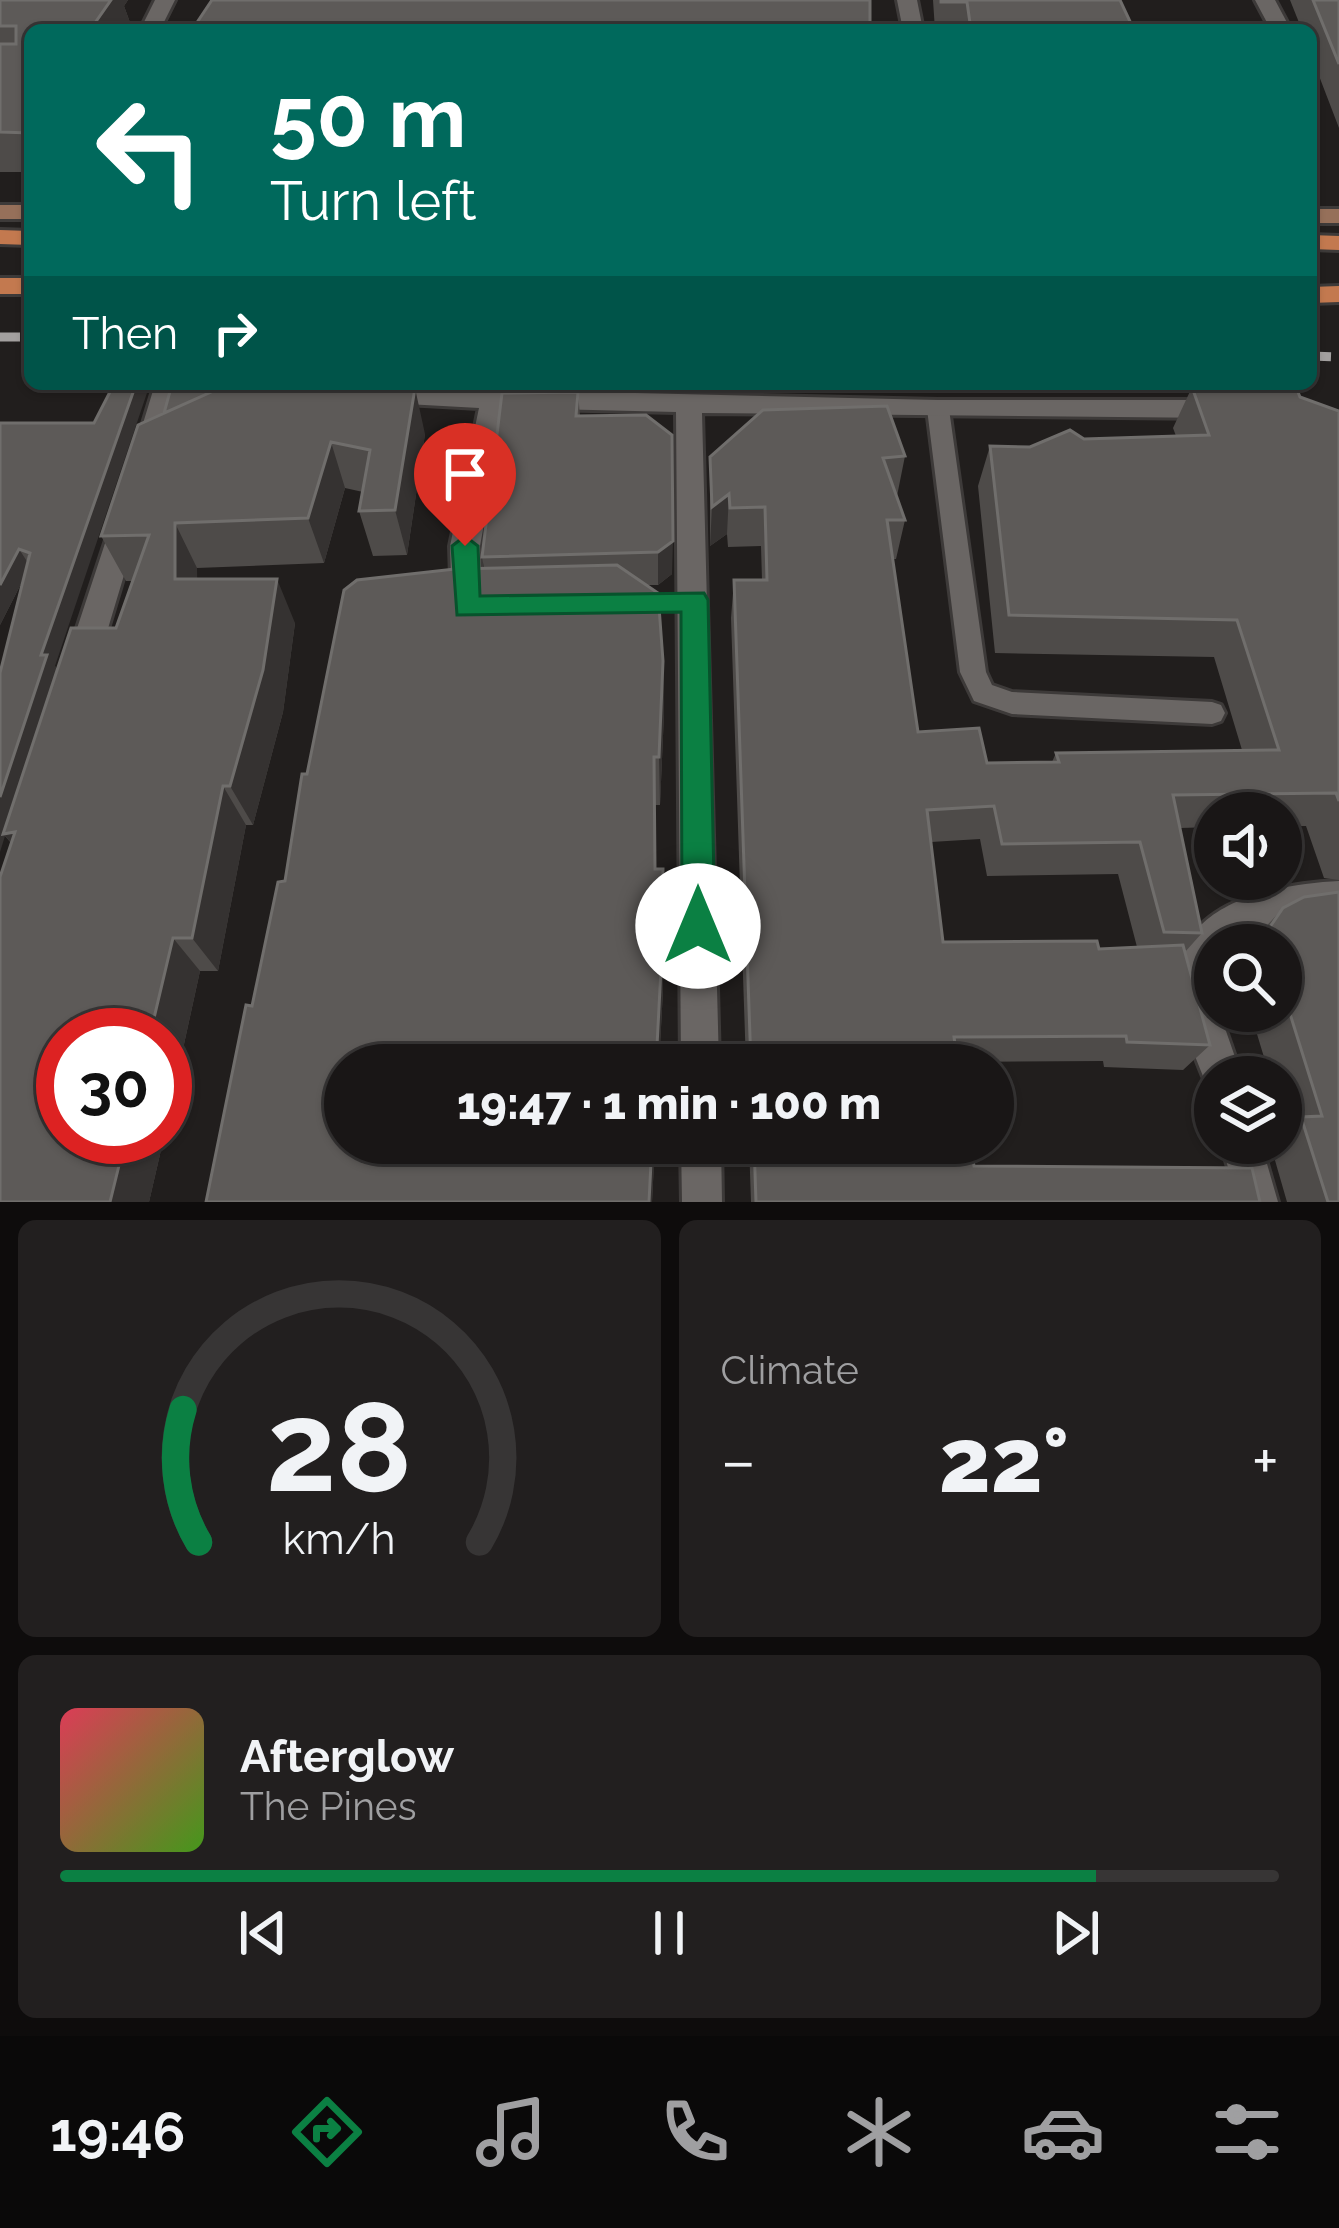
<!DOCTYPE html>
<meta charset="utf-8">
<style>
body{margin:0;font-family:Raleway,sans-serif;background:#221f1f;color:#f1f3f6;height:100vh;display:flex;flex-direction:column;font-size:45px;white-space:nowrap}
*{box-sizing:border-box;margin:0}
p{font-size:39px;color:#9f9fa1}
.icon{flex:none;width:66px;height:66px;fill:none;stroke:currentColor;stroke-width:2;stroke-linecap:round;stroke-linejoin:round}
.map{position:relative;height:1202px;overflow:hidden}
.panel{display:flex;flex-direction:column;gap:18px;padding:18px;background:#0e0c0c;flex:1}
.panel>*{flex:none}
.hud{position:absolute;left:24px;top:24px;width:1293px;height:366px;border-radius:18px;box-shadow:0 3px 9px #0004,0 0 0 3px #373535;background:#00695c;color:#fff;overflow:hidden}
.buttons{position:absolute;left:1194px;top:792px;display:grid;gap:24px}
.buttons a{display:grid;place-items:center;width:108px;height:108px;border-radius:50%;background:#191616;box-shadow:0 3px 9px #0004,0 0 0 3px #373535;font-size:60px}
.speed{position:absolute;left:36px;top:1008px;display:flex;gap:24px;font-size:60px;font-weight:700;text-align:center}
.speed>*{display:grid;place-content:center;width:156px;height:156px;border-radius:50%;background:#191616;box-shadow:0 3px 9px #0004,0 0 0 3px #373535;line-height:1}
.speed .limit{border:18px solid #d22;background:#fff;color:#111}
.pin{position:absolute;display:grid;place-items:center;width:102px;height:102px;color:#fff;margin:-123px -51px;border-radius:50% 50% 50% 0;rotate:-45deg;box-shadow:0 0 12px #0007}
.pin .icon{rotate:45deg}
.me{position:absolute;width:132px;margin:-66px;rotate:0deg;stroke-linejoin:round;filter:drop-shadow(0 0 9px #0008)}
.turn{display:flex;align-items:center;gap:42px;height:252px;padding:0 48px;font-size:54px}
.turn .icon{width:156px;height:156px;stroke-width:2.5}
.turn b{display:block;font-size:84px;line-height:102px}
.then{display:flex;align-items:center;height:114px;padding:0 48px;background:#0003;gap:24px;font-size:45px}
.big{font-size:90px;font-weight:800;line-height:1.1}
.panel .card{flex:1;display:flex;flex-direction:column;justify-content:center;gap:18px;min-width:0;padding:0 42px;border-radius:18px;background:#221f1f}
.panel .dial{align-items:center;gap:0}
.dial svg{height:312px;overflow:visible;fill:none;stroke:#373535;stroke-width:7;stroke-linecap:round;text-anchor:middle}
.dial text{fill:#f1f3f6;stroke:none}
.song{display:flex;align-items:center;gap:36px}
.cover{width:144px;height:144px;border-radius:18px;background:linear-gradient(135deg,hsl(350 70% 55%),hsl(100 70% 35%))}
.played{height:12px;border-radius:6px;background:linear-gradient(90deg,#0b8043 85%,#373535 85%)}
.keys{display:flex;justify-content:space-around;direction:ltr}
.heat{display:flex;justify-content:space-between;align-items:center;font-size:66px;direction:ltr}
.panel .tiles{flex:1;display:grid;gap:18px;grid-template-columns:1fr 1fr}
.card:last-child{grid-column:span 2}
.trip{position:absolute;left:324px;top:1044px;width:690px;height:120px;border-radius:60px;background:#191616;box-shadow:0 3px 9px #0004,0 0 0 3px #373535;font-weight:800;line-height:120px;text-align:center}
.tab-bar{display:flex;height:192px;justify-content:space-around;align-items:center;background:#0a0909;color:#9f9fa1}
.tab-bar .icon{width:84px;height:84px}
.tab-bar .on{color:#0b8043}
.tab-bar b{font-size:54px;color:#f1f3f6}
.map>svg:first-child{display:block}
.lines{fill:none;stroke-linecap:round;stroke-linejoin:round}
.lane-casing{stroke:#3d3a39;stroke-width:6}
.street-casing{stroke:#3d3a39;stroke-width:6}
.secondary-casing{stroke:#3d3a39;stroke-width:6}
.primary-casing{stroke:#3d3a39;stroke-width:6}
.lane{fill:#6a6664;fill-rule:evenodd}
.street{fill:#6a6664;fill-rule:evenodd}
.secondary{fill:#96705a;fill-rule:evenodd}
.primary{fill:#c3794f;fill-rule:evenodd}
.rail{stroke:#a3a09f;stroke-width:9;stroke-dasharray:20 20;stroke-linecap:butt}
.wall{fill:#4e4b49;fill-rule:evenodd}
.shaded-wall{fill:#353231}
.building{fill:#5d5a58;stroke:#706e6c;stroke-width:3}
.route{fill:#0b8043;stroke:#07532c;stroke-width:3}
</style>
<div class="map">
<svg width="1339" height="1202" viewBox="0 0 1339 1202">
<rect width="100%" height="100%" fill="#211e1d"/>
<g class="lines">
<g class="lane-casing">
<path id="lane" d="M938 402 949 409 986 672 992 685 1012 692 1212 702 1221 705 1225 713 1221 721 1212 724 1012 714 974 701 960 672 927 409Z"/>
</g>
<g class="street-casing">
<path id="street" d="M155 0H175L160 30H140Z
M897 0H917L923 30H903Z
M1255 0H1275L1291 30H1271Z
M155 384H181L162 453 148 463 134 453Z
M379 387 938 400H1219L1232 409 1219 418 702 413 719 1065H681L676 412 505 408 480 546 482 607 478 616H456L452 607 450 546 479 408 370 402 366 396 370 390Z
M126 511 140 522 97 665 92 674 81 678 70 674 65 665 112 522Z
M1339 881V915L1273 923 1231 945H1215V1011H1219L1242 1077H1215V1093L1209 1091C1196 1058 1178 1020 1178 984 1176 902 1276 884 1339 881Z
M681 1143H721L722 1202H682Z
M1221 1143H1261L1278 1202H1238Z"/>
</g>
<g class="secondary-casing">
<path id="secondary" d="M0 205H30V219H0Z
M1311 209H1339V223H1311Z"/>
</g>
<g class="primary-casing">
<path id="primary" d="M0 230 30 231V245L0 244Z
M1311 235 1339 236V250L1311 249Z
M0 278H30V294H0Z
M1339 286V302L1311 303V287Z"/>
</g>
<use href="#lane" class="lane"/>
<use href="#street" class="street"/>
<use href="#secondary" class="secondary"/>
<use href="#primary" class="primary"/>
<path class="rail" d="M0 337H30
M1311 356 1339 357"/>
</g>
<path class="wall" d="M0 0H128L124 6 132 28 30 30V172H0Z
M933 0H1120L1134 30H935Z
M1290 0H1339V128L1311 55V30H1302Z
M172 384H267L265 391 425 434 407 555 373 556 359 511 363 492 345 488 324 563 197 568V579L295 623 283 712 253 825H246L218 971H200L165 1131V1035L164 1137 149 1202H0L11 843 5 836 24 578 0 625V423L55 666 57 670 116 628 133 581H126L101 536 164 413Z
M1192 387 1300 397 1339 411V880L1324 878 1306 826H1281V813H1215V827L1180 828 1202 933 1185 952 1210 1045 1183 1070 1104 1067 1103 1061 958 1062V1065H746L731 618 734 580H762L761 546 728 547 727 534 710 546V457L905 456 897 496 905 520 896 559H893L918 732 987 763 1052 762 1056 753 1242 750 1214 657 995 653 978 486 990 446 1030 447 1084 439 1176 436 1173 428ZM980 839 987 876 1118 874 1137 947 1099 949 943 942 931 842Z
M578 392 580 416 646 415 672 435V574L658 585H647L658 593 663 661 664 713 660 805H655V869H663V990L659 1065H345V1143H655L652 1202H206L246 1005 252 1006 278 882 285 881 302 774H307L344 590 357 580 455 569 484 568 482 557 502 393Z
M1283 908 1339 1202H1287L1270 1143H1281V1130L1285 1128 1281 1115V1077H1270L1250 1011H1281V945H1249Z
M749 1143H970L974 1166 1260 1202H751Z"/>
<path class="shaded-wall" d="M103 0H128L124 6 132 28 131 30H90Z
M136 384H150L55 666 58 671 15 832 38 871 5 836 0 852V797L41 655Z
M228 384H267L263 397 235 402Z
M415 388 425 434 407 555 395 510Z
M331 442 345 488 324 563 308 518Z
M729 494 727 534 710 546 712 507Z
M175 523 197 568 198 623 175 579Z
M673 541 672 574 658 585V552Z
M19 549 30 566 0 625V585Z
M277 579 295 623 283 712 253 825 230 786Z
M663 661 664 713 660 805 659 757Z
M223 786 246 825 218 971 192 938Z
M663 913V990L659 1065H656Z
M173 938 200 971 165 1131V1035H150Z
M126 1137H164L149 1202H110Z
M652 1143H655L652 1202H649Z"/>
<path class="building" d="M0 0H111L90 30H30V133L0 132V44H16V26H0Z
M212 0H870V30H192Z
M941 0H1120L1134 30H971L967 2H941Z
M1313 0H1339V64Z
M114 384H136L41 655H47L0 797V673L30 553 19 549 0 585V423H94Z
M172 384H229L164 413Z
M229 384H237L235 390 250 391 415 388 395 510 359 511 370 450 331 442 308 518 175 523V579H277L263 670 230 786H223L192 938H173L150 1035H63V1137H126L110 1202H0V877L15 832 3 834 71 628H116L149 535 101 536 138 425Z
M1192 387H1296L1300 397 1339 411V801L1336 793 1173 795 1202 933 1164 932 1140 842 1002 844 994 806 927 810 943 942 1097 941 1099 949 1183 945 1210 1045 1127 1042 1126 1036 954 1037 958 1065H751L734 580H767L765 507 730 508 729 494 712 507 710 457 763 410 887 406 905 456 883 458 905 520H887L918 732 979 728 987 763 1059 762 1056 753 1279 750 1237 620 1009 615 990 446 1030 447 1070 430 1084 439 1209 435Z
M578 392 576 416 646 415 672 435 673 541 658 552 482 557 502 393Z
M617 565 658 593 663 661 659 757H654L655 869H663L662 950 656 1065H345V1143H652L649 1202H206L246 1005 252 1006 278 882 285 881 302 774H307L344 590 357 580 455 569Z
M1339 892V1202H1328L1301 1117 1322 1116 1281 985V945H1268L1265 934 1283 908 1304 897Z
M754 1143H970L974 1166 1252 1168 1260 1202H756Z"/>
<path class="route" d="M465 536 478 546 480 596 704 593 708 600 715 926 710 937 698 941 687 937 682 926 681 612 457 615 452 546Z"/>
</svg>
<div class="buttons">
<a><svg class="icon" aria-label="sound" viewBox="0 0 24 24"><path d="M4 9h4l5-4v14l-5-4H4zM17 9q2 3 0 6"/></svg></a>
<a><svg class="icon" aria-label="search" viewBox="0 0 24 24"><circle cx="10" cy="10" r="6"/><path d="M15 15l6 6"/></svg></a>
<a><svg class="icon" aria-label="layers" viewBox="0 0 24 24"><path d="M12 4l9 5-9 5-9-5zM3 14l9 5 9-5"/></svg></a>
</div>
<div class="speed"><div class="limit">30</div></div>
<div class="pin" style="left:465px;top:546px;background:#d93025"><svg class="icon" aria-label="arrive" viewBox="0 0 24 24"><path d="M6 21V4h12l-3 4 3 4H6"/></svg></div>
<svg class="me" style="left:698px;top:926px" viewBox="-20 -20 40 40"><circle r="19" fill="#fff"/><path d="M0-13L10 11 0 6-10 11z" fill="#0b8043"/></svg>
<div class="trip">19:47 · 1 min · 100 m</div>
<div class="hud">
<div class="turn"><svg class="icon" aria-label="left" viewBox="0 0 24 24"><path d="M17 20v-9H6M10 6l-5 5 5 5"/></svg><div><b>50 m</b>Turn left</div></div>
<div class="then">Then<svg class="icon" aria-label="right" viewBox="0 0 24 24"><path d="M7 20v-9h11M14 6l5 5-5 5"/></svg></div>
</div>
</div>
<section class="panel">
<div class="tiles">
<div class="card dial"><svg viewBox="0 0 100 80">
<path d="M14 69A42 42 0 1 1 86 69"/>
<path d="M14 69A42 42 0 0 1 10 35" stroke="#0b8043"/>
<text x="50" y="56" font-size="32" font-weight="700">28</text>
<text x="50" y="72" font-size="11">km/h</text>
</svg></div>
<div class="card"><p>Climate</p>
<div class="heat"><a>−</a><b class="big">22°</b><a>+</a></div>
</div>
<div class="card">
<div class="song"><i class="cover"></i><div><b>Afterglow</b><p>The Pines</p></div></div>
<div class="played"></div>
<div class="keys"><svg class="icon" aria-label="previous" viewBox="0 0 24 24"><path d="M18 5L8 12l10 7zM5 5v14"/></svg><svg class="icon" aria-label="pause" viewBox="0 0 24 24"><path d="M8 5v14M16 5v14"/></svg><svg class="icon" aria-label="next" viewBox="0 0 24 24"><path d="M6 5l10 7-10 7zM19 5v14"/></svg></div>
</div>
</div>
</section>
<nav class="tab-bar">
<b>19:46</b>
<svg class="icon on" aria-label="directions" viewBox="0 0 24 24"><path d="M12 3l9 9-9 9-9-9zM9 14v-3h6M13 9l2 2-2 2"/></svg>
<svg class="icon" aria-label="music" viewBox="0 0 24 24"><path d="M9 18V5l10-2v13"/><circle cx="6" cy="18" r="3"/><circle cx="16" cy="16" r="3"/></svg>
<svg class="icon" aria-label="phone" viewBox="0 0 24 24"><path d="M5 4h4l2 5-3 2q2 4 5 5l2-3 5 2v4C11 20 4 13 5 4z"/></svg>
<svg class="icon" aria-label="climate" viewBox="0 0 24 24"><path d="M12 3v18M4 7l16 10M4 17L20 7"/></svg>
<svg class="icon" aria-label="car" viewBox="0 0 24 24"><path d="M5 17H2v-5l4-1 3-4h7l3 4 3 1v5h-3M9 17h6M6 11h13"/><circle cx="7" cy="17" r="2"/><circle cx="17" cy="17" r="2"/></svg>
<svg class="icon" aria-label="filters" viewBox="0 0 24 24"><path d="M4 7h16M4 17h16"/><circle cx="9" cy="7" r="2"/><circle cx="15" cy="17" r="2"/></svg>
</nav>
